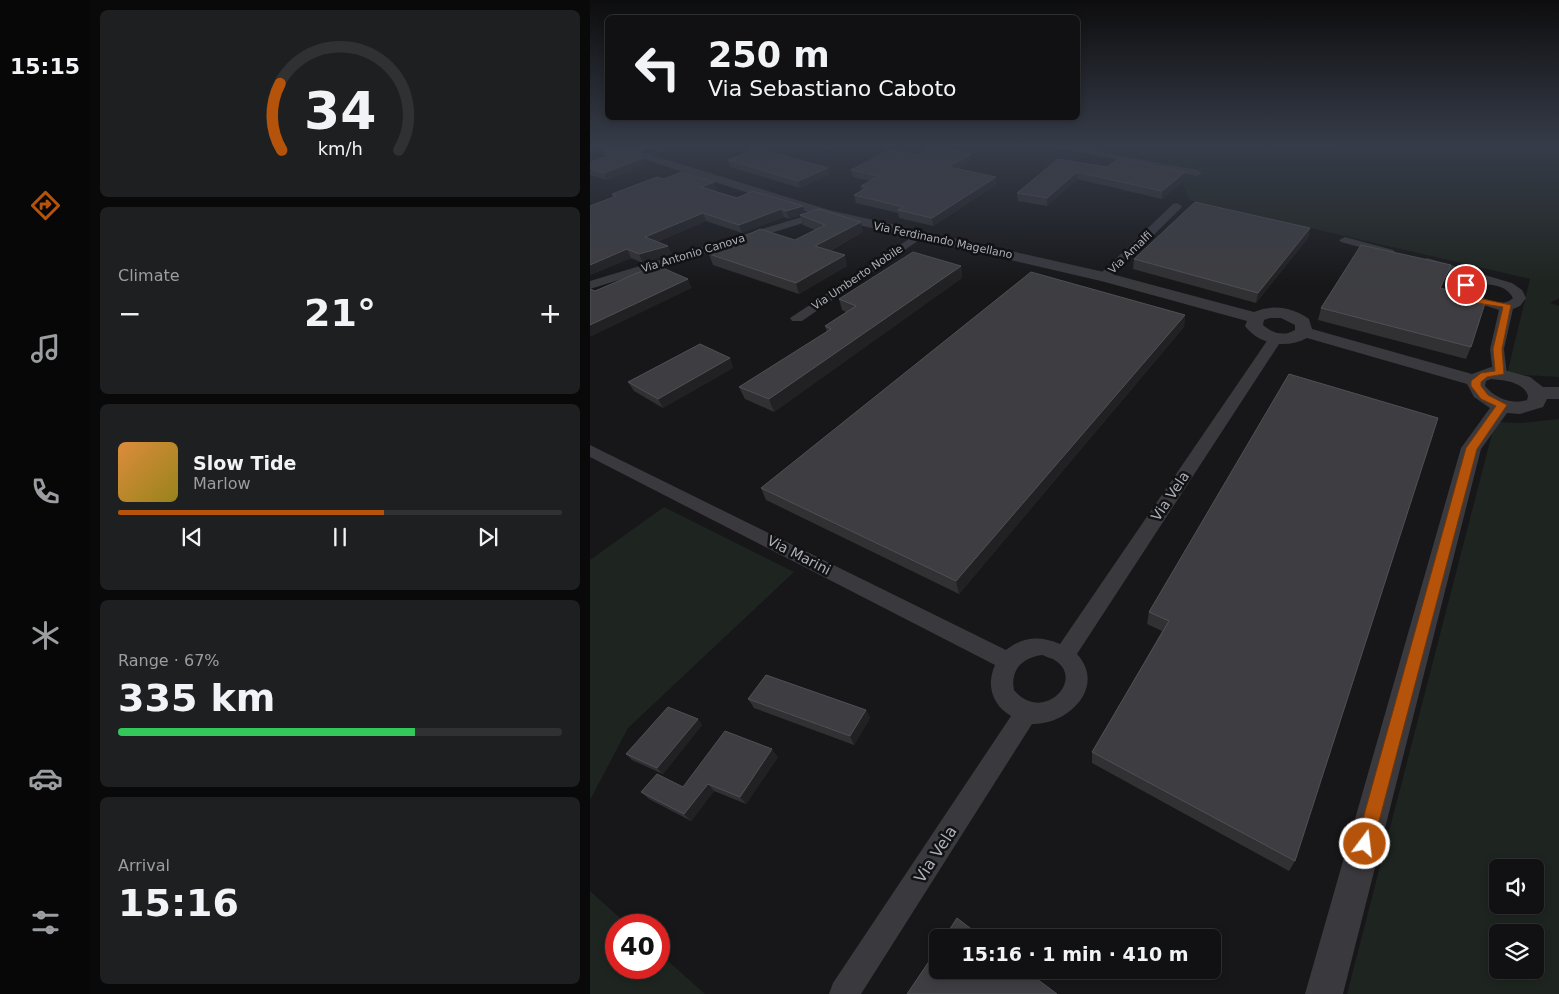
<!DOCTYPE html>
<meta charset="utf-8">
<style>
body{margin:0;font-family:"DejaVu Sans",sans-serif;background:#1e1f21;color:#f1f3f6;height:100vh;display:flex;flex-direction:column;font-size:19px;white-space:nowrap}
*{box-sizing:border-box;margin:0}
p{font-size:16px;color:#9c9da0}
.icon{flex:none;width:28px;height:28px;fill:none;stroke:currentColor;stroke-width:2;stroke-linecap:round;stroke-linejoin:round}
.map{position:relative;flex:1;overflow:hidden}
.side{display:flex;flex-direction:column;gap:10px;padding:10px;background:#09090a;width:500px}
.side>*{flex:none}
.top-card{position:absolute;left:15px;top:15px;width:475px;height:105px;border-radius:8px;box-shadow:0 2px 8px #0003,0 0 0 1px #303133;background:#111113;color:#f1f3f6;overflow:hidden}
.fabs{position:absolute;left:899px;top:859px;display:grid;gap:10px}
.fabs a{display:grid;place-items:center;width:55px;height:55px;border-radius:8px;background:#111113;box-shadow:0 2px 8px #0003,0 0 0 1px #303133;font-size:25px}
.speed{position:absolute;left:15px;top:914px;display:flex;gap:10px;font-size:25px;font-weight:700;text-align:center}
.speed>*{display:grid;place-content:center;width:65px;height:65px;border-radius:50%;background:#111113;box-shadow:0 2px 8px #0003,0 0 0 1px #303133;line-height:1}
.speed .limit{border:8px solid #d22;background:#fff;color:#111}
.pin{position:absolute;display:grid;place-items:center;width:42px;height:42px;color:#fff;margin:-21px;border:2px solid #fff;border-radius:50%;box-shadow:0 1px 5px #0007}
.me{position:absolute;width:55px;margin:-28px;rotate:15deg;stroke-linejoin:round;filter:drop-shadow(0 0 4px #0008)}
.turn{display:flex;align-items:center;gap:18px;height:105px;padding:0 20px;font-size:22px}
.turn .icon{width:65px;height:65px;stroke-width:2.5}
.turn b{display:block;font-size:35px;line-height:42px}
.big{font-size:38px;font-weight:700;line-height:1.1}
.side .tile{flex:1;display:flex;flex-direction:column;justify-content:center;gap:8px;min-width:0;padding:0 18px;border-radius:8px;background:#1e1f21}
.side .dial{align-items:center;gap:0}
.dial svg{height:130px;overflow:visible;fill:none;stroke:#303133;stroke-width:7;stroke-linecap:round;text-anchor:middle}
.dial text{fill:#f1f3f6;stroke:none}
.song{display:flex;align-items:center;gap:15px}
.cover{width:60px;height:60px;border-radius:8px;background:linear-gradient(135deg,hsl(30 70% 55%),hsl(50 70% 35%))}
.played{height:5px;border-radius:2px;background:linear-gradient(90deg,#b45309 60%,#303133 60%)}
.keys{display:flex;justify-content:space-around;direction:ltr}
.heat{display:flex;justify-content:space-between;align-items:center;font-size:28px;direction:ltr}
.charge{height:8px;border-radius:4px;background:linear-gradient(90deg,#34c759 67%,#303133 0)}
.trip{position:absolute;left:339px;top:929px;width:292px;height:50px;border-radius:8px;background:#111113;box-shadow:0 2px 8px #0003,0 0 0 1px #303133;font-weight:700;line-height:50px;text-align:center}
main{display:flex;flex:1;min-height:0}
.dock{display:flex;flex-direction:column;width:90px;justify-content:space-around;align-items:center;background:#070708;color:#9c9da0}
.dock .icon{width:35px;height:35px}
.dock .current{color:#b45309}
.dock b{font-size:22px;color:#f1f3f6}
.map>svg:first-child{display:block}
.green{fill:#1e241f;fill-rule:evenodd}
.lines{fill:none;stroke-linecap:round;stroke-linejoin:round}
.minor{fill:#39393e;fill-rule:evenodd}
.tertiary{fill:#39393e;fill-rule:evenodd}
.secondary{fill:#47484e;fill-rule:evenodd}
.wall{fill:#313134}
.shaded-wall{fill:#212123}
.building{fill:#3e3e42;stroke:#4f5055}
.route{fill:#b45309;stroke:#753606}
.labels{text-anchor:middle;stroke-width:5;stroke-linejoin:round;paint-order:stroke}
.far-street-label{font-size:11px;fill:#abafb8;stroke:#121214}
.street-label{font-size:14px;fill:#abafb8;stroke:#121214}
.near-street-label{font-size:16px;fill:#abafb8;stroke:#121214}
</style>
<main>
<nav class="dock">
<b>15:15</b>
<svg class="icon current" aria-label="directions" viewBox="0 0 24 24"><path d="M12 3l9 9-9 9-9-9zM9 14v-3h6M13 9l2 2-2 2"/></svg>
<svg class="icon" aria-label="music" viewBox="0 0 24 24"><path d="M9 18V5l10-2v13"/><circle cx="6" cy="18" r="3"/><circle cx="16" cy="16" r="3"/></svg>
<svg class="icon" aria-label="phone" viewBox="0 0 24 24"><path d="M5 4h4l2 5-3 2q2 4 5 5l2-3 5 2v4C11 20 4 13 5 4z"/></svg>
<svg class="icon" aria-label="climate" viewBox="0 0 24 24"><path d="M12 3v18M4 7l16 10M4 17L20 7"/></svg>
<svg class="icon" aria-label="car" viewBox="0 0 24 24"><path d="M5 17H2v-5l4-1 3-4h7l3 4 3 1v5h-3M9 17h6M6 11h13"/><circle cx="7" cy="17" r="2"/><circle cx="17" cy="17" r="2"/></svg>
<svg class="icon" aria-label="filters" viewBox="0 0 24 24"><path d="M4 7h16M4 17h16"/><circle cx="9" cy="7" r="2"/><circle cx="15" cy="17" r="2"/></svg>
</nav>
<section class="side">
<div class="tile dial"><svg viewBox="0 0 100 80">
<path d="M14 69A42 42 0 1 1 86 69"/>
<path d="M14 69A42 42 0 0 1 13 28" stroke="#b45309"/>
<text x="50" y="56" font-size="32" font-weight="700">34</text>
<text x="50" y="72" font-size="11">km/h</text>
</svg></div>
<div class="tile"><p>Climate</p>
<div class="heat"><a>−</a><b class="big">21°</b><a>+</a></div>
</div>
<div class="tile">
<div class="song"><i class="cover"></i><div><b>Slow Tide</b><p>Marlow</p></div></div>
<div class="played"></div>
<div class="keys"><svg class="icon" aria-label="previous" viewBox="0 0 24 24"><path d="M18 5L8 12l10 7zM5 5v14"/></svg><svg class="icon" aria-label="pause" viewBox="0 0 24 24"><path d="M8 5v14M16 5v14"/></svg><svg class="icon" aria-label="next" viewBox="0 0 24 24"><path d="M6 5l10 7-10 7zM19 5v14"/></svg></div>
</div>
<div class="tile"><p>Range · 67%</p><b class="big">335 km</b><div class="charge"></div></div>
<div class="tile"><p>Arrival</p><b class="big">15:16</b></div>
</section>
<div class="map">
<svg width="969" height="994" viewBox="0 0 969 994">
<rect width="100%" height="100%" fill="#171719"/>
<path class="green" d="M456 146 969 148V298L960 303 969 306V377L917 374 940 279 599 200 589 171Z
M969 419V994H757L905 422 931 423ZM908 868H945V905H908ZM908 932H945V970H908Z
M74 507 204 572 38 728 0 800V560Z
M0 891 38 925H26V968H69V953L115 994H0Z"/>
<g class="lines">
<path class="minor" d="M459 146H478L607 170 612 173 607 176Z
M587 203 592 206 591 208 518 280H510L508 277 510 274 583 204Z
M235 210 239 211V215L0 289V281Z
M328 233 334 236 332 238 212 321H202L200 318Z
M755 237 803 250 805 252 799 255 751 242 749 240Z
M837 258 922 283 932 290 936 298 930 306 923 309 914 349 917 374 915 377 910 378 903 374 900 349 909 310 881 301 869 289 875 279 880 278 833 264 831 262ZM883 285C898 284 916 284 923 298 912 309 891 299 881 289Z
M686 334 693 338 487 654C517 687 478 725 442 724L271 994H239L243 983 421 716C402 705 396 685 405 665L0 457V445L416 650C433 636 451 636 470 644L681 335ZM452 655C456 657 462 658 466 661 495 681 452 724 424 690 420 670 432 658 452 655Z"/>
<path class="tertiary" d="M42 149 239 210 514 272 664 312C683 304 702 307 719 319L722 329 882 374 901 367 907 368 940 377 953 387H969V399H957L953 407 930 414 917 413 891 449 753 994H715L871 448 900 408 884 397 877 384 717 338C697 349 669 345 655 326L657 321 511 281 230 216 38 154 36 152ZM680 318H691L705 325V330C694 337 682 333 673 325L674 320ZM901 379C914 380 934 382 938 396L937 400C922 405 905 398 895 386L896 381Z"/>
<path class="secondary" d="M17 146H34L30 150C39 149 45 146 54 146L52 152C41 156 22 163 13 153Z"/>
</g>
<path class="wall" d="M55 146H94L75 153 55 148Z
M224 146H249L240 150Z
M381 154 382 161 368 169 406 177V185L343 226 309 218 308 213 266 203 264 195 272 191 271 186 280 181 263 177 261 170Z
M468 159 517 167 595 172V180L572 199 487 179 457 206 428 201 427 193Z
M138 160 239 175 210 188 140 167Z
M0 162 56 165 17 180 0 175Z
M74 179 127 189 124 191 147 198 215 213 273 232 240 251 257 266 209 294 123 265 119 254 205 240 225 230 213 225 210 215 199 219 194 217 152 233 116 221 67 242 82 254 53 263 41 258 0 275V206L23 197 22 194Z
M720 228 718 238 666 303 543 269 544 259Z
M371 266 372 278 184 412 155 399 149 387 237 332 235 326 256 312 252 310 249 299Z
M856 276 851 289 881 347 876 359 728 320 731 308Z
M595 315 594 327 369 594 176 500 171 488Z
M140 358 143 368 73 408 44 391 38 382Z
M699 374 705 861 699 871 502 763V752L572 631 557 624 559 612Z
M158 699 276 710 280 718 264 745 164 708Z
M108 719 112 725 73 774 42 760 36 754Z
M188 757 156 804 124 791 101 821 59 799 51 792 93 787Z"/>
<path class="shaded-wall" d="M72 146H94L75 153Z
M239 146H249L240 150Z
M381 154 382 161 360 175 359 167Z
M53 158 56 165 17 180 14 173Z
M238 168 239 175 210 188 208 181Z
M487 172V179L457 206V198Z
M595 172V180L572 199V191Z
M406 177V185L343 226 342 218Z
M124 182 127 189 114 195 111 187Z
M213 206 215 214 199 219 196 211Z
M191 209 194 217 152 233 149 225Z
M113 213 116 221 59 245 55 237Z
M271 222 273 232 228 257 225 246Z
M720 228 718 238 666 303 668 293Z
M78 246 82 254 53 263 49 254Z
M37 249 41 258 0 275V265Z
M255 255 257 266 209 294 206 283Z
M371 266 372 278 184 412 179 399Z
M98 279 102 288 0 337V325Z
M595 315 594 327 369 594 366 581Z
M140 358 143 368 73 408 68 399Z
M276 710 280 718 264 745 260 736Z
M108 719 112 725 73 774 67 768Z
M182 749 188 757 156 804 150 797Z
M118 784 124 791 101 821 94 814Z"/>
<path class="building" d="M343 146 381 154 359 167 406 177 342 218 308 210 313 207 264 195 278 187 271 186 289 176 261 170 299 150 327 155Z
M168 148 238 168 208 181 138 160Z
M31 152 53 158 14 173 0 169V162Z
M529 158 595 172 572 191 487 172 457 198 427 193 468 159 517 167Z
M91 172 124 182 111 187 147 198 163 191 213 206 196 211 191 209 149 225 113 213 55 237 78 246 49 254 37 249 0 265V206L26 196 22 194 67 177 74 179Z
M605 202 720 228 668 293 544 259Z
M229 209 271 222 225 246 255 255 206 283 119 254 170 229 205 240 235 225 210 215Z
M771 245 861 265 850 288 896 300 881 347 731 308Z
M323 252 371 266 179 399 149 387 241 329 235 326 266 306 249 299Z
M66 265 98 279 0 325V289L5 291Z
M441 272 595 315 366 581 171 488Z
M110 344 140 358 68 399 38 382Z
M699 374 848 418 705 861 502 752 579 621 559 612Z
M176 675 276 710 260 736 158 699Z
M78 707 108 719 67 768 36 754Z
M135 731 182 749 150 797 118 784 94 814 51 792 67 774 93 787Z
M367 918 393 938H354Z
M348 948V970H435L467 994H317Z"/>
<linearGradient id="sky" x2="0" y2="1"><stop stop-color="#0d0d0e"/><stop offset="0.51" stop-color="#363c49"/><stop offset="1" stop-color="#363c49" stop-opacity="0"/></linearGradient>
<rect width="969" height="285" fill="url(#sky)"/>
<path class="route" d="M876 283 880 285 881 292 892 299 921 305 912 349 914 374 897 377 891 382V386L898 395 917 405 887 449 783 844 781 849 775 852 769 849 766 844 876 448 906 406 891 399 881 386V381L891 373 905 371 903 349 913 307 887 303 875 295 872 285Z"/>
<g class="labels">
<g class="far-street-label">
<text transform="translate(353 240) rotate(12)" y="4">Via Ferdinando Magellano</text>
<text transform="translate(540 252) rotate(-44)" y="4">Via Amalfi</text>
<text transform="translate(103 253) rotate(-17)" y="4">Via Antonio Canova</text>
<text transform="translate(267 277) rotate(-34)" y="4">Via Umberto Nobile</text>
</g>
<g class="street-label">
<text transform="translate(580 496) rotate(-56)" y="5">Via Vela</text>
<text transform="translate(209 555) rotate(27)" y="5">Via Marini</text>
</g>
<g class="near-street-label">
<text transform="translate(345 854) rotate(-57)" y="6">Via Vela</text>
</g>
</g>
</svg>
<div class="fabs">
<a><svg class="icon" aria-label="sound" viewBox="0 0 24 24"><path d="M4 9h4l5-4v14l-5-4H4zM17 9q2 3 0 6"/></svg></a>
<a><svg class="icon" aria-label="layers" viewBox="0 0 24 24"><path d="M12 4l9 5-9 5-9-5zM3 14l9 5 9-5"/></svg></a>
</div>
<div class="speed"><div class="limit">40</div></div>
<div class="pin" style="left:876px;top:285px;background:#d93025"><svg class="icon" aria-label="arrive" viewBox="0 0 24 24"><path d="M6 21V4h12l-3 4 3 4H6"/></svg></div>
<svg class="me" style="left:775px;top:844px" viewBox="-20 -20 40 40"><circle r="17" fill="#b45309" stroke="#fff" stroke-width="3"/><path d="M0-11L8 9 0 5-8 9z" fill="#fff"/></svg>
<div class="trip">15:16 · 1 min · 410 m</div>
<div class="top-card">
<div class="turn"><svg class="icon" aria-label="left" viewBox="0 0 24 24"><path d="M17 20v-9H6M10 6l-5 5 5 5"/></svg><div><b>250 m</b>Via Sebastiano Caboto</div></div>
</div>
</div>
</main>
